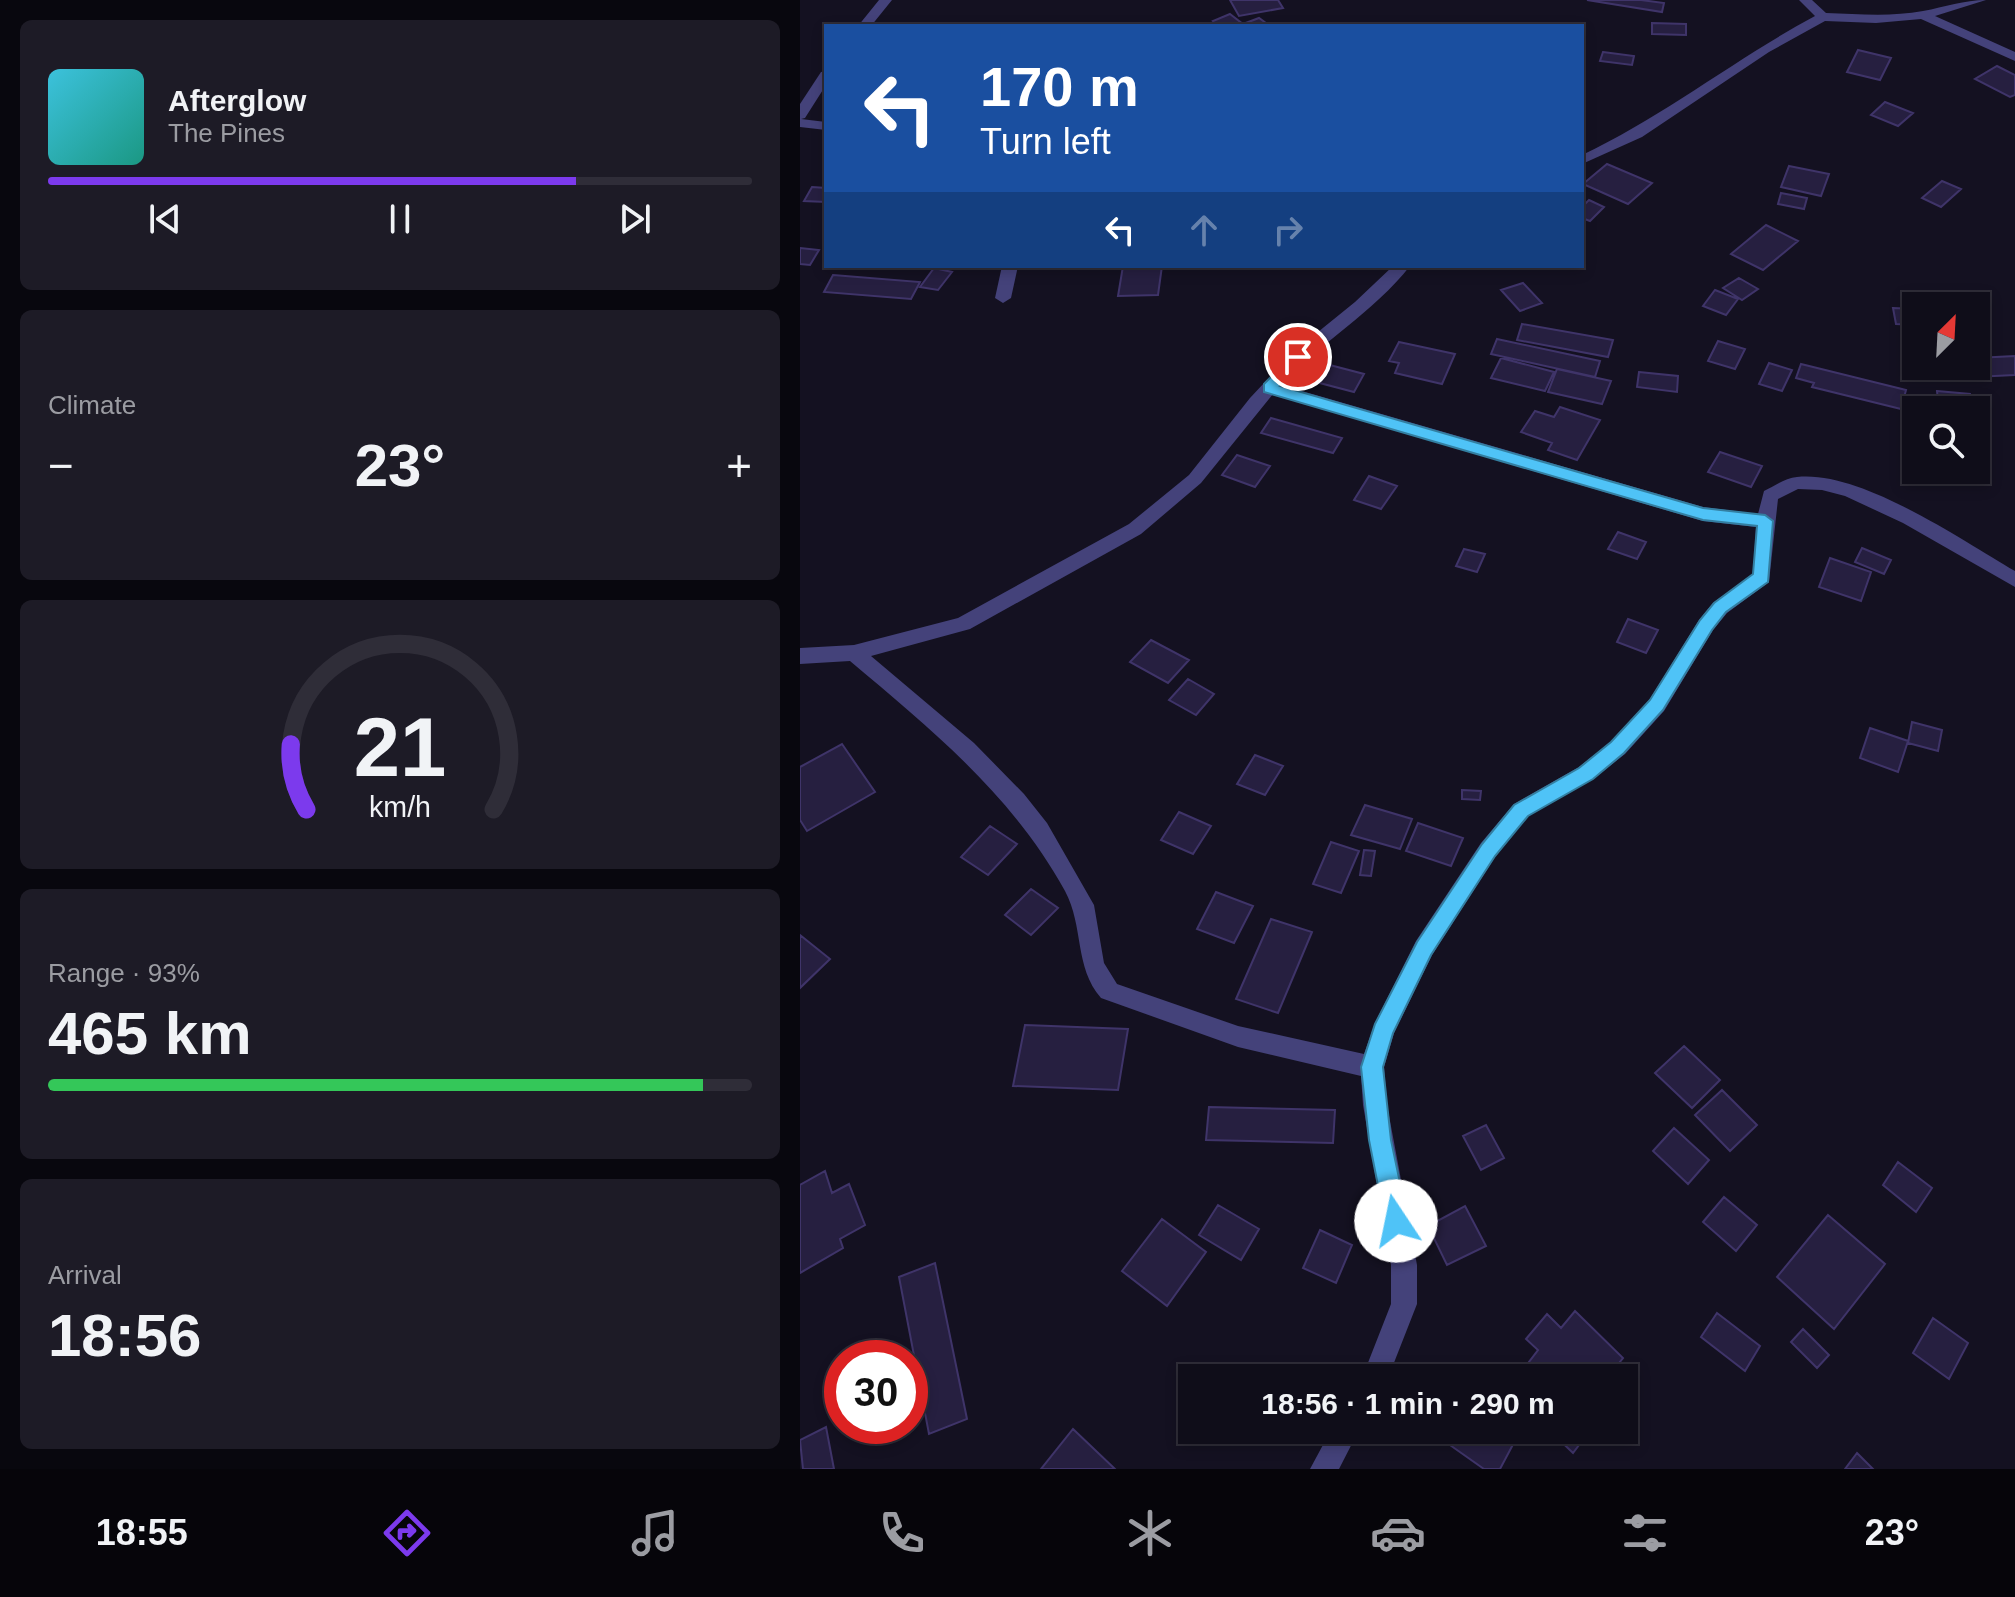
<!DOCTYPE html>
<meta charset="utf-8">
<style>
body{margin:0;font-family:Arial,sans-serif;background:#1d1b26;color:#f1f3f6;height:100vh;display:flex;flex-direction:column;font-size:30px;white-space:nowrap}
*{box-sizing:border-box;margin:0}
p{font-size:26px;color:#9b9ca2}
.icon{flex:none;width:44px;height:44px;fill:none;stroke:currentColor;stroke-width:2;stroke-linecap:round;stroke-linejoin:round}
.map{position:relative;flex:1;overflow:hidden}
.sheet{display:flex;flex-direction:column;gap:20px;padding:20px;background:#08070e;width:800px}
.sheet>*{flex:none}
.hud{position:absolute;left:24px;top:24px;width:760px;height:244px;border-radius:0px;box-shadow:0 4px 12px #0003,0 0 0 2px #2f2d38;background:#1a4fa0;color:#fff;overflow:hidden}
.needle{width:52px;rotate:24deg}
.fabs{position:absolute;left:1102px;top:292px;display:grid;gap:16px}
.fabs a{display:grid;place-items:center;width:88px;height:88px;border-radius:0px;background:#0f0d19;box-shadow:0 4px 12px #0003,0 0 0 2px #2f2d38;font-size:40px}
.speed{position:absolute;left:24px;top:1340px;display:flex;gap:16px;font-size:40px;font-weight:700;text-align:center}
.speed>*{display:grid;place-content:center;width:104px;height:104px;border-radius:50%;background:#0f0d19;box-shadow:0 4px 12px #0003,0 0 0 2px #2f2d38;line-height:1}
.speed .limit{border:12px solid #d22;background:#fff;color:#111}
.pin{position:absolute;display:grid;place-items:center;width:68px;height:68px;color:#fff;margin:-34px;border:4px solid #fff;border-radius:50%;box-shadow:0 2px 8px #0007}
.me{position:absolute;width:88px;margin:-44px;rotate:349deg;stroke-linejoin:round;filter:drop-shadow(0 0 6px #0008)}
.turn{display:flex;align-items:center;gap:28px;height:168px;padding:0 24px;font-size:36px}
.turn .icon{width:104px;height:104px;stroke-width:2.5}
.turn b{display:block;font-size:56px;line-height:68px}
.lanes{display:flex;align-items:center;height:76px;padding:0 24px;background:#0003;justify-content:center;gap:40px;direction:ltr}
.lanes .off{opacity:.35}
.big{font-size:60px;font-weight:800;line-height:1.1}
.sheet .tile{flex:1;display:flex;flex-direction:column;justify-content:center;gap:12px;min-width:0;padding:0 28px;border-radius:12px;background:#1d1b26}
.sheet .dial{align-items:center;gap:0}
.dial svg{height:208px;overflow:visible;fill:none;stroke:#2f2d38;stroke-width:7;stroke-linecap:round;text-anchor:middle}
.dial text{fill:#f1f3f6;stroke:none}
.song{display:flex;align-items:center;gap:24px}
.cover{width:96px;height:96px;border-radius:12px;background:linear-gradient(135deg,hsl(190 70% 55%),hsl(170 70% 35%))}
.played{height:8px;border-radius:4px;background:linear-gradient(90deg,#7c3aed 75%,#2f2d38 75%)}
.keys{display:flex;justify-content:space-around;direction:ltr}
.heat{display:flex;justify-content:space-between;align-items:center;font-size:44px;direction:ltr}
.charge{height:12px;border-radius:6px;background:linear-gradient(90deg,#34c759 93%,#2f2d38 0)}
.trip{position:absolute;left:378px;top:1364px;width:460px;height:80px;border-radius:0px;background:#0f0d19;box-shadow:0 4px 12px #0003,0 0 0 2px #2f2d38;font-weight:800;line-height:80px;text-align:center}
.tab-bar{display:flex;height:128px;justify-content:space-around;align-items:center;background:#06050a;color:#9b9ca2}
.tab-bar .icon{width:56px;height:56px}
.tab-bar .active{color:#7c3aed}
.tab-bar b{font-size:36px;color:#f1f3f6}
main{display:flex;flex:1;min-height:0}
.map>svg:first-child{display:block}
.building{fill:#261f40;stroke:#3f3469;stroke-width:2}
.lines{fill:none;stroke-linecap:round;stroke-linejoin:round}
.minor{fill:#44427a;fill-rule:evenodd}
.route{fill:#4fc3f7;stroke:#337fa1;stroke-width:2}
</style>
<main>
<section class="sheet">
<div class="tile">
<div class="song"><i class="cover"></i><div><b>Afterglow</b><p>The Pines</p></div></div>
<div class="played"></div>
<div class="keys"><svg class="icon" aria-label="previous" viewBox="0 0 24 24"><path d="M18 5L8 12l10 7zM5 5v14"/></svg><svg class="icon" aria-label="pause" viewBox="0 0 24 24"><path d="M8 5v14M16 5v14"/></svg><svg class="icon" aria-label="next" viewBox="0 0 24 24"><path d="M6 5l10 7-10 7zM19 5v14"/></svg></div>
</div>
<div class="tile"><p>Climate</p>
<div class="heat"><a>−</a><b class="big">23°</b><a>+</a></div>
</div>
<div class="tile dial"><svg viewBox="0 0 100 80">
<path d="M14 69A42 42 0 1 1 86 69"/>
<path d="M14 69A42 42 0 0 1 8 44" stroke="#7c3aed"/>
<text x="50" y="56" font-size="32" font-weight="700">21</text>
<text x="50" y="72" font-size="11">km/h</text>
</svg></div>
<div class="tile"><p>Range · 93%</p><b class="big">465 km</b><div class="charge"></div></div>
<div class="tile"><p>Arrival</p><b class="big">18:56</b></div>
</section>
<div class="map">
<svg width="1215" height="1469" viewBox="0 0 1215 1469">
<rect width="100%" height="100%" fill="#141121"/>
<path class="building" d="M430 0H478L483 8 439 16Z
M787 0H841L864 3 862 12Z
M430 14 443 24 459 18 470 26H419L413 21Z
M852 23 886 24V35L852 34Z
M1058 50 1091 58 1080 80 1047 72Z
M803 52 834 56 832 65 800 61Z
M1197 66 1215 75V95L1210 97 1175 79Z
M1085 102 1113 113 1098 126 1071 115Z
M807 164 852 183 828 204 783 184Z
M989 166 1029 174 1021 196 981 187Z
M1142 181 1161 189 1141 207 1122 198Z
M12 187 26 188V202L4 201Z
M981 193 1007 198 1004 209 978 204Z
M789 200 804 207 790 221 782 218V207Z
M966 225 998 241 963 270 931 254Z
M0 248 19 250 10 265 0 264Z
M323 266H362L358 295 318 296Z
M134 268 152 272 138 290 120 287Z
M33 275 120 282 111 299 24 292Z
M939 278 958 289 942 300 923 288Z
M723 283 742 303 720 311 701 290Z
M915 290 938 299 926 315 903 306Z
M1093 308 1116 309V325L1096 324Z
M722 324 813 340 808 357 717 340Z
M697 339 800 361 795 377 691 354Z
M918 341 945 349 935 369 908 361Z
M599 342 655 354 642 384 595 373 599 363 589 361Z
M1215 356V375L1174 377 1168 366H1176V358Z
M701 358 754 372 745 391 691 378Z
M969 363 992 370 982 391 959 384Z
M526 364 564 374 554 392 516 382Z
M1001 364 1106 390 1101 409 1012 387 1014 383 996 378Z
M757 369 811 381 802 404 748 392Z
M839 372 878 376 877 392 837 387Z
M1137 391 1170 394 1172 410H1139Z
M760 407 800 420 777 460 748 450 752 443 721 432 735 411 754 417Z
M471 418 542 438 533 453 461 433Z
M920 452 962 466 951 487 908 472Z
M437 455 470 466 455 487 422 475Z
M569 476 597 486 581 509 554 500Z
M818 532 846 542 837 559 808 549Z
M1062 548 1091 560 1084 574 1055 562Z
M664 549 685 554 677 572 656 566Z
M1030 558 1071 572 1061 601 1019 587Z
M828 619 858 630 846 653 817 642Z
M351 640 389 660 368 683 330 662Z
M388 679 414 694 396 715 369 700Z
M1112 722 1142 730 1138 751 1108 743Z
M1070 728 1108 741 1098 772 1060 758Z
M42 744 75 792 7 831 0 820V767Z
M455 755 483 766 465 795 437 784Z
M662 790 681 791 680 800 662 799Z
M565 805 612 819 600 849 551 835Z
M379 812 411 826 393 854 361 840Z
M618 823 663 838 651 866 606 851Z
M190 826 217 844 188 875 161 857Z
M531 842 559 851 541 893 513 884Z
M564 850 575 851 571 876 560 875Z
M231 889 258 908 231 935 205 915Z
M416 892 453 906 434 943 397 929Z
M471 919 512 932 478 1013 436 999Z
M0 935 30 959 0 988Z
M225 1025 328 1029 318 1090 213 1086Z
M884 1046 920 1080 892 1108 855 1073Z
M922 1090 957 1125 930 1151 895 1115Z
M409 1107 535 1110 533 1143 406 1140Z
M686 1125 704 1158 681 1170 663 1136Z
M874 1128 909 1160 888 1184 853 1151Z
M1098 1162 1132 1188 1116 1212 1083 1185Z
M25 1171 32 1193 49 1184 65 1225 40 1239 43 1248 0 1273V1185Z
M924 1197 957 1225 936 1251 903 1222Z
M418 1205 459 1229 441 1260 399 1235Z
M665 1206 686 1246 647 1265 628 1226Z
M1028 1215 1085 1264 1034 1329 977 1277Z
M362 1219 406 1252 367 1306 322 1271Z
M520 1230 552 1245 536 1283 503 1268Z
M135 1263 167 1419 129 1434 99 1277Z
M775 1311 823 1358 807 1378H745L729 1362 738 1350 726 1339 747 1314 761 1328Z
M917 1313 960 1346 945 1371 901 1337Z
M1133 1318 1168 1343 1149 1379 1113 1353Z
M1003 1329 1029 1355 1017 1368 991 1342Z
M26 1427 34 1469H3L0 1440Z
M273 1429 315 1469H241Z
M474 1430H523L524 1431 475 1438Z
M644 1430H711L718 1435 700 1469H684L640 1438Z
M749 1430H785L788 1433 773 1453Z
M1057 1453 1073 1469H1045Z"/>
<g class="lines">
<path class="minor" d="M79 0H92L71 26H58Z
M999 0H1012L1026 13C1058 14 1091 17 1123 11 1145 7 1164 0 1186 0L1135 16 1215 52V61L1121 19 1076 23 1025 21 969 52 842 137 782 164V155C864 116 935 59 1015 16Z
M26 71V85L5 118 1 119 26 122V130L0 127V104L21 72Z
M202 266H218L211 298 203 303 195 298Z
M593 266H610C574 312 520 343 481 385L903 507 958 514 964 491C974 486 985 478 997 477 1061 470 1161 540 1215 571V587L1103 523 1045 496 1022 490 998 489 978 499 969 582 927 613 913 630 864 711 825 754 793 779 728 816 695 857 632 955 594 1033 584 1067 587 1105 617 1265V1304L588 1378H562L591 1304V1265L563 1105 561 1076 438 1047 301 998C274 967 284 926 265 891 212 795 132 730 50 661L0 664V648L54 645 158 618 329 524 389 475 450 398 492 353 555 302ZM473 394 903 521 956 527 953 574 913 603 899 620 850 699 811 742 779 767 714 804 681 843 616 941 575 1023 564 1054 438 1026 317 984 304 963 294 905 247 823 224 794 174 743 71 656 170 629 341 534 401 483Z
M531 1430H559L539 1469H510Z"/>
</g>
<path class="route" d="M498 352 506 357 480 386 903 508 965 515 973 521 968 582 926 612 912 630 863 710 824 753 793 779 728 816 695 856 631 955 593 1033 583 1067 591 1140 608 1221 604 1229 596 1233 588 1229 585 1221 569 1140 561 1067 575 1024 617 942 682 844 714 805 779 768 811 742 850 700 900 620 914 603 953 574 957 526 903 520 464 392V384L493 354Z"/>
</svg>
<div class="fabs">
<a><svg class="needle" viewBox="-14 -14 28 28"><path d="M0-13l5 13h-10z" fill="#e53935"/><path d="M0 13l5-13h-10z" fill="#9b9ca2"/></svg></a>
<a><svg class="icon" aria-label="search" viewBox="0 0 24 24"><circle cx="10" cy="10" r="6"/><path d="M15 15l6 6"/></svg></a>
</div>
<div class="speed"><div class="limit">30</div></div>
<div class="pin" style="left:498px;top:357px;background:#d93025"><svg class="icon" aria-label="arrive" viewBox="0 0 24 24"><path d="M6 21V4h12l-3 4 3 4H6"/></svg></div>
<svg class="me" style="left:596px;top:1221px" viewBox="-20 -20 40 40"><circle r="19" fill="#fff"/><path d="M0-13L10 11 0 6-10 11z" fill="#4fc3f7"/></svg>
<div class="trip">18:56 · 1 min · 290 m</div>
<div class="hud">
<div class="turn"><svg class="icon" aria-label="left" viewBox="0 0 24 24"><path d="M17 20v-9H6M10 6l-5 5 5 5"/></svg><div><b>170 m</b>Turn left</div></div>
<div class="lanes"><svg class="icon" aria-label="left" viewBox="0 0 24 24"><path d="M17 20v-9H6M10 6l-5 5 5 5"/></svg><svg class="icon off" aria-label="ahead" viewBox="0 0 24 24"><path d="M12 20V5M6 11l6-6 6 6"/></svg><svg class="icon off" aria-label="right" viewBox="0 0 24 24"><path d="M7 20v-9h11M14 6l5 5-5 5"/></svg></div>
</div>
</div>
</main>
<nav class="tab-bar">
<b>18:55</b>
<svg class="icon active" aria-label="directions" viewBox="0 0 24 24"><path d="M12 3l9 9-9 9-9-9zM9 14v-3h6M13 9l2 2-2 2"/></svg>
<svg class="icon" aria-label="music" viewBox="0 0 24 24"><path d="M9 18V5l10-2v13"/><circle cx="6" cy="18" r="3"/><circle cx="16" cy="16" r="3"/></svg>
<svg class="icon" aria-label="phone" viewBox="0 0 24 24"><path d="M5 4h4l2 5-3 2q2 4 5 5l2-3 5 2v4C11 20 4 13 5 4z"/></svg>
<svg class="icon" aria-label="climate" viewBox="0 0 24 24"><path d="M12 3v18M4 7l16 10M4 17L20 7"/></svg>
<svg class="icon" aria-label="car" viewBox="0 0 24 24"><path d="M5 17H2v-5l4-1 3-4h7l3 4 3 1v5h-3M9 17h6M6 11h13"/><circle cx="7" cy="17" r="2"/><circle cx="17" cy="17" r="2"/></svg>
<svg class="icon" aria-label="filters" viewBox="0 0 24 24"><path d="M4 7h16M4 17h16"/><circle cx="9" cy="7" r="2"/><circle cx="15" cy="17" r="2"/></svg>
<b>23°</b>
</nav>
